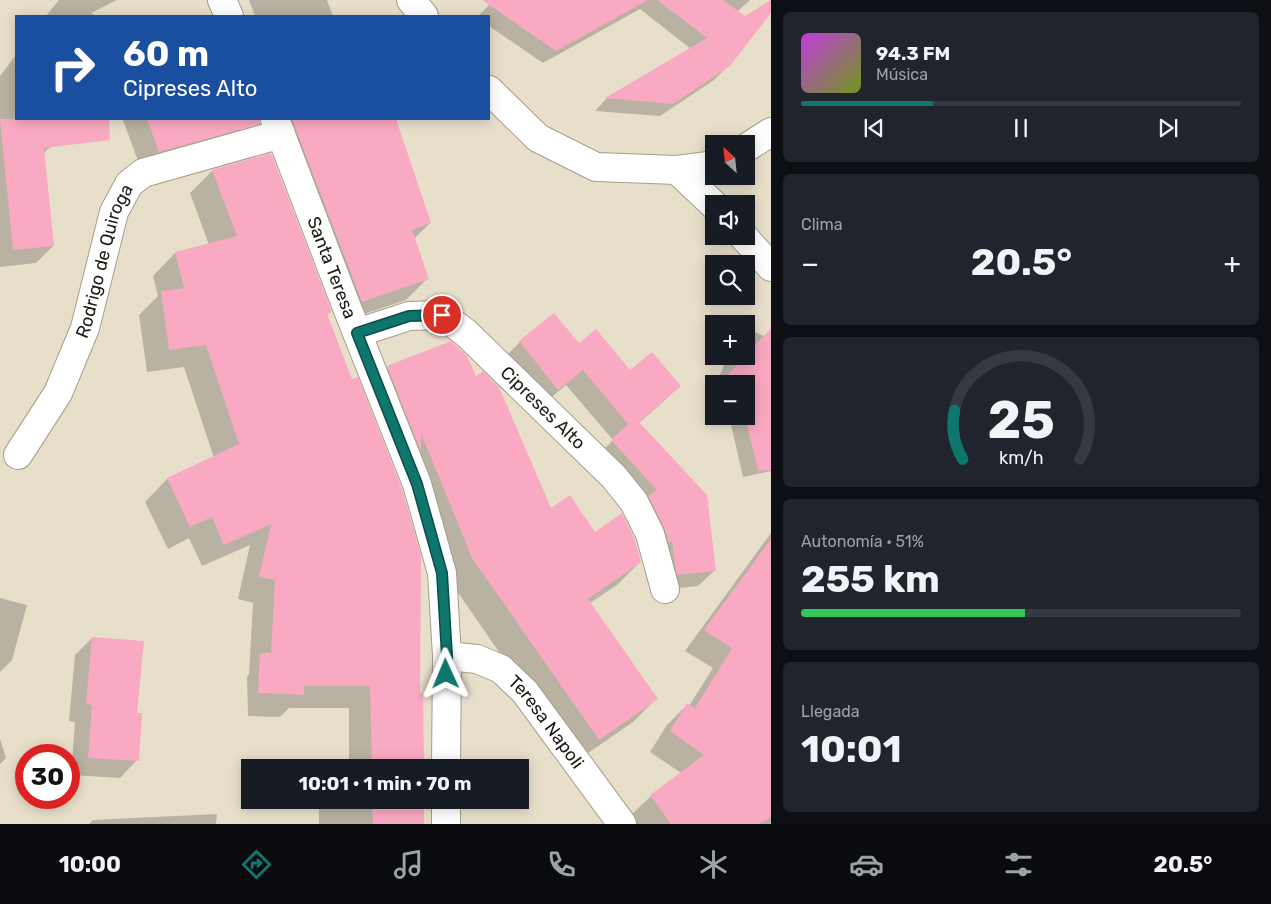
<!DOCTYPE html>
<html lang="es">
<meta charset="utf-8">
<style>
body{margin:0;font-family:Rubik,sans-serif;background:#20242c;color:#f1f3f6;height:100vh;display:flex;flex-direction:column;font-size:19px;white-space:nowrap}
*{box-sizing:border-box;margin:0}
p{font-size:16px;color:#9ea1a6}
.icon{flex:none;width:28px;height:28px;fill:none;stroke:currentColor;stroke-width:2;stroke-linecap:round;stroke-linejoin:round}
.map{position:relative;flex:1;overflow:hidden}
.details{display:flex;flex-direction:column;gap:12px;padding:12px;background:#0d0f14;width:500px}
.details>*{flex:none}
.banner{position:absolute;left:15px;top:15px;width:475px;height:105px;border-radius:0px;box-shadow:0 2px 12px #0003;background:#1a4fa0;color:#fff;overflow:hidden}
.needle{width:32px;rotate:333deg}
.buttons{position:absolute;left:705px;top:135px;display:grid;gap:10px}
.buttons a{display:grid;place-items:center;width:50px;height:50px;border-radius:0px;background:#171b24;box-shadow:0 2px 12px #0003;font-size:25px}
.speed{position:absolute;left:15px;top:744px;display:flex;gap:10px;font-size:25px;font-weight:700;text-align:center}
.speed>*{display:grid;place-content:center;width:65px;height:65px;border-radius:50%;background:#171b24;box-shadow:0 2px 12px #0003;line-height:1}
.speed .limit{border:8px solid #d22;background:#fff;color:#111}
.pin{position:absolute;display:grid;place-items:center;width:42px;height:42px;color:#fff;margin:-21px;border:2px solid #fff;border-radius:50%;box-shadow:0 1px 5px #0007}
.me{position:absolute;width:55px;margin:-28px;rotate:359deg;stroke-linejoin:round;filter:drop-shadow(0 0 4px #0008)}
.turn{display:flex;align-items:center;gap:18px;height:105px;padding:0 25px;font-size:22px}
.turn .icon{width:65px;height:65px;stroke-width:2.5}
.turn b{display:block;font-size:35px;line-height:42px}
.big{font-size:38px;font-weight:700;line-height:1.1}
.details .widget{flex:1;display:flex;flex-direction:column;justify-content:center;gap:8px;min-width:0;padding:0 18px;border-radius:8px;background:#20242c}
.details .dial{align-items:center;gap:0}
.dial svg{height:130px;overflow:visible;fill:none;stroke:#363941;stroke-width:7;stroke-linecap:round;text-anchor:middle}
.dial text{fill:#f1f3f6;stroke:none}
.song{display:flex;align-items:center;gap:15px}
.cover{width:60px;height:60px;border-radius:8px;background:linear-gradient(135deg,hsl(290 70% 55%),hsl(80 70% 35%))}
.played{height:5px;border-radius:2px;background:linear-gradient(90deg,#0f766e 30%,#363941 30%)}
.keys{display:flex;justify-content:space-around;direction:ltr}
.heat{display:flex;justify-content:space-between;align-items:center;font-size:28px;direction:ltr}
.charge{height:8px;border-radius:4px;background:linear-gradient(90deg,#34c759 51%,#363941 0)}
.trip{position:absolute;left:241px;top:759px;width:288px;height:50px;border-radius:0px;background:#171b24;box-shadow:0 2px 12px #0003;font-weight:700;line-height:50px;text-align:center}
.dock{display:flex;height:80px;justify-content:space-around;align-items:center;background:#090b0e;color:#9ea1a6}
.dock .icon{width:35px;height:35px}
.dock .current{color:#0f766e}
.dock b{font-size:22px;color:#f1f3f6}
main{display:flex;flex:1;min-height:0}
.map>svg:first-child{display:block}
.shadow{fill:#0003}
.building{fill:#faa9c2}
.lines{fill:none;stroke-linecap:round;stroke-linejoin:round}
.minor-casing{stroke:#a69e8b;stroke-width:30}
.minor{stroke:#fff;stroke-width:28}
.route-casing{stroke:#0a4d48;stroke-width:12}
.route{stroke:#0f766e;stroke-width:9}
.labels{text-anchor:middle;stroke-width:4.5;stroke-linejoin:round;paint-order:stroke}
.street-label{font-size:18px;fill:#1e1b14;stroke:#f5ecd8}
</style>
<main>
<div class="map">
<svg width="771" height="824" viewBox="0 0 771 824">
<rect width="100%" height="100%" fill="#e8dfcb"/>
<path class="shadow" d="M59 0H117L91 13 96 16H46Z
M249 0H327L333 16H255Z
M498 0H750L737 12 744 17 771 2V10L727 67 714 80 660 116 595 111 606 99 691 49 640 9 543 63 489 26V16H478L489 5Z
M16 55V119H97V122L50 147 43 154 53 246 36 263 0 267V76Z
M124 119H230L242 128 225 145 141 169 123 120Z
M278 119H383L387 134 430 223 414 239 427 279 406 300 340 322Z
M212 171 330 312 326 316 419 695 423 768H349V708H289L280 717 248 716 247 677 249 674 253 603 238 599 250 545 202 566 189 538 168 549 145 502 167 479 214 458 184 367 147 372 139 315 158 296 153 276 175 253 209 245 190 193Z
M554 314 579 345 630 372 679 386 663 402 639 423 715 570 698 586 661 590 656 555 596 457 613 440 566 385 542 405 504 358 520 342Z
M748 329 771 339V471L743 477 729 416H746V384H716L728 356H746V331Z
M388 367 476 378 551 510 595 534 640 562 617 585 590 603 656 699 633 722 575 762 450 581 404 468 398 473 365 390Z
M771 533V824H636L630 816 651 796 681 773 650 752 667 725 687 705 689 706 713 668 685 651Z
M0 598 27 605 12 660 0 672Z
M92 638 136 714 137 760 120 778 71 775 75 722 69 721 75 655Z
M0 739 6 758 0 764Z
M324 800H424V824H319V805Z
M217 814 216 824H89L93 820Z"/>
<path class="building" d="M482 0H648L556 51Z
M657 0H723L745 16 771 0V13L730 66 673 104 605 98 707 38Z
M0 119H109L110 140 44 148 54 246 13 250Z
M147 119H260V124L159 152Z
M292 119H396L431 223 412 230 429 279 362 302Z
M271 153 332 312 327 314 352 379 358 377 402 489 421 555 420 693H423L424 768H372L370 686H304V695L258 693 260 653H271L275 580 259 577 271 524 224 545 212 517 190 527 167 478 239 444 206 345 169 350 161 291 184 288 175 252 237 236 212 170Z
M554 313 579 343 596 329 630 370 652 352 681 386 639 422 707 495 716 571 677 575 675 565 672 541 669 543 664 527 648 496 657 490 611 440 628 424 583 370 558 390 519 341Z
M771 328V470L758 471 745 416H746V384H732L725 378 745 356H746V355Z
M451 341 467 356 476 376 483 371 499 387 551 508 570 495 595 532 622 513 635 540 641 562 588 599 658 699 599 740 472 558 421 433V452L387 366Z
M771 539V817L758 824H671L650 795 704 755 670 731 687 703 695 708 732 648 704 630Z
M92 637 144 641 137 713H142L139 761 88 758 92 705 86 704Z
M372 800H424V824H373Z"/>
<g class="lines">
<g class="minor-casing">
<g id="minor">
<path d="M222 0 229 16"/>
<path d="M411 0 424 16"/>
<path d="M489 90 538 138 596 167 677 170 708 166 714 163"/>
<path id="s1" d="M275 119 344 300 417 484 442 573 447 656 446 768"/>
<path d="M746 148 771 132"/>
<path d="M677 170 714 205"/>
<path d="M743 236 771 267"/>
<path id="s2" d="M357 333 409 316 442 315 466 333 614 477 634 502 650 534 665 589"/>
<path id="s3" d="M18 455 58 393 85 328 114 212 129 184 143 173 281 134"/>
<path id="s4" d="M447 656 477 659 501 669 525 692 622 824"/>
<path d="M446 824V800"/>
</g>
</g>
<use href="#minor" class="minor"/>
</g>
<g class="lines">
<g class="route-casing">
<path id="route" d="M442 315 409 316 357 333 417 484 442 573 447 656 446 674"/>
</g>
<use href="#route" class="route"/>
</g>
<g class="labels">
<g class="street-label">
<text dy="6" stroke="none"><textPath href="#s3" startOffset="214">Rodrigo de Quiroga</textPath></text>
<text dy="6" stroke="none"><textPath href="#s1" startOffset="159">Santa Teresa</textPath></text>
<text dy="6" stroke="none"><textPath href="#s2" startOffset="225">Cipreses Alto</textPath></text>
<text dy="6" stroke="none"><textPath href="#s4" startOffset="126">Teresa Napoli</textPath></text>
</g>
</g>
</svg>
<div class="buttons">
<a><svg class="needle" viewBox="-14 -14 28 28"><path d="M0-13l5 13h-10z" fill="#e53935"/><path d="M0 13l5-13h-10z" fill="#9ea1a6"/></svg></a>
<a><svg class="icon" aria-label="sound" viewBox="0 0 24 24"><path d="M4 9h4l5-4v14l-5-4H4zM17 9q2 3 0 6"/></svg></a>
<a><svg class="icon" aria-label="search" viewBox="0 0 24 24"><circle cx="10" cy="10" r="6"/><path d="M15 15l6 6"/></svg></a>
<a>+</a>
<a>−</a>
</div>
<div class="speed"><div class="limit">30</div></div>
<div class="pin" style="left:442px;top:315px;background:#d93025"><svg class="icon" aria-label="arrive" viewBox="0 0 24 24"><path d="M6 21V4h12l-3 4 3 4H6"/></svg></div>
<svg class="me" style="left:446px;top:674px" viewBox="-20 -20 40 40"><path d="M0-17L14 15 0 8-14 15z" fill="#0f766e" stroke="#fff" stroke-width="4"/></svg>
<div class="trip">10:01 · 1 min · 70 m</div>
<div class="banner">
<div class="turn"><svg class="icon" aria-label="right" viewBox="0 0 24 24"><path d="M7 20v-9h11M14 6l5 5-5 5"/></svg><div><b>60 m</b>Cipreses Alto</div></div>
</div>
</div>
<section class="details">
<div class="widget">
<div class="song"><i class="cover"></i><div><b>94.3 FM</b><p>Música</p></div></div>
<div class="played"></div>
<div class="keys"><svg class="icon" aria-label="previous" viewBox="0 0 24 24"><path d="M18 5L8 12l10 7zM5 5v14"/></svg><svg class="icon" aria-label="pause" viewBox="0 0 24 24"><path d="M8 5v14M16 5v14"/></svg><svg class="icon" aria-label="next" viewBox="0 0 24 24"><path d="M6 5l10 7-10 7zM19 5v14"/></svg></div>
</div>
<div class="widget"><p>Clima</p>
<div class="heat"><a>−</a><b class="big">20.5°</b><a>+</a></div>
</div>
<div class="widget dial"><svg viewBox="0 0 100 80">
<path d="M14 69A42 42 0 1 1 86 69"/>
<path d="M14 69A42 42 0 0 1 9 39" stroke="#0f766e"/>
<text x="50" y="56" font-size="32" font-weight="700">25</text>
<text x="50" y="72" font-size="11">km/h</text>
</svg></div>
<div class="widget"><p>Autonomía · 51%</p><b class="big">255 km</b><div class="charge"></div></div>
<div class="widget"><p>Llegada</p><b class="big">10:01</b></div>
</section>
</main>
<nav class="dock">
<b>10:00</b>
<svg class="icon current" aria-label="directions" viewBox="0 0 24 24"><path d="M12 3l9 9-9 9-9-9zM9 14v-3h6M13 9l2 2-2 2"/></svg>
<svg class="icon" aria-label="music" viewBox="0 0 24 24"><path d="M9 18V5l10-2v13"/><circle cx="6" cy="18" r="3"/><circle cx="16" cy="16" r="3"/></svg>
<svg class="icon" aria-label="phone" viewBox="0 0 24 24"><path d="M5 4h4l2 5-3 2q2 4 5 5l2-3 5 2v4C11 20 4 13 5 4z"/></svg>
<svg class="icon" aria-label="climate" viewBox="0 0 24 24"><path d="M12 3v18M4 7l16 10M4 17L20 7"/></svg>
<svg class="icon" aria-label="car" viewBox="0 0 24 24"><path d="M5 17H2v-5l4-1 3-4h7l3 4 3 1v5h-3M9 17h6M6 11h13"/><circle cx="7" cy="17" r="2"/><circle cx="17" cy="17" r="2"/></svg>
<svg class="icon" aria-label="filters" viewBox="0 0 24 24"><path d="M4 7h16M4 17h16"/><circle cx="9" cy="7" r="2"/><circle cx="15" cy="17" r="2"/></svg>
<b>20.5°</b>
</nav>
